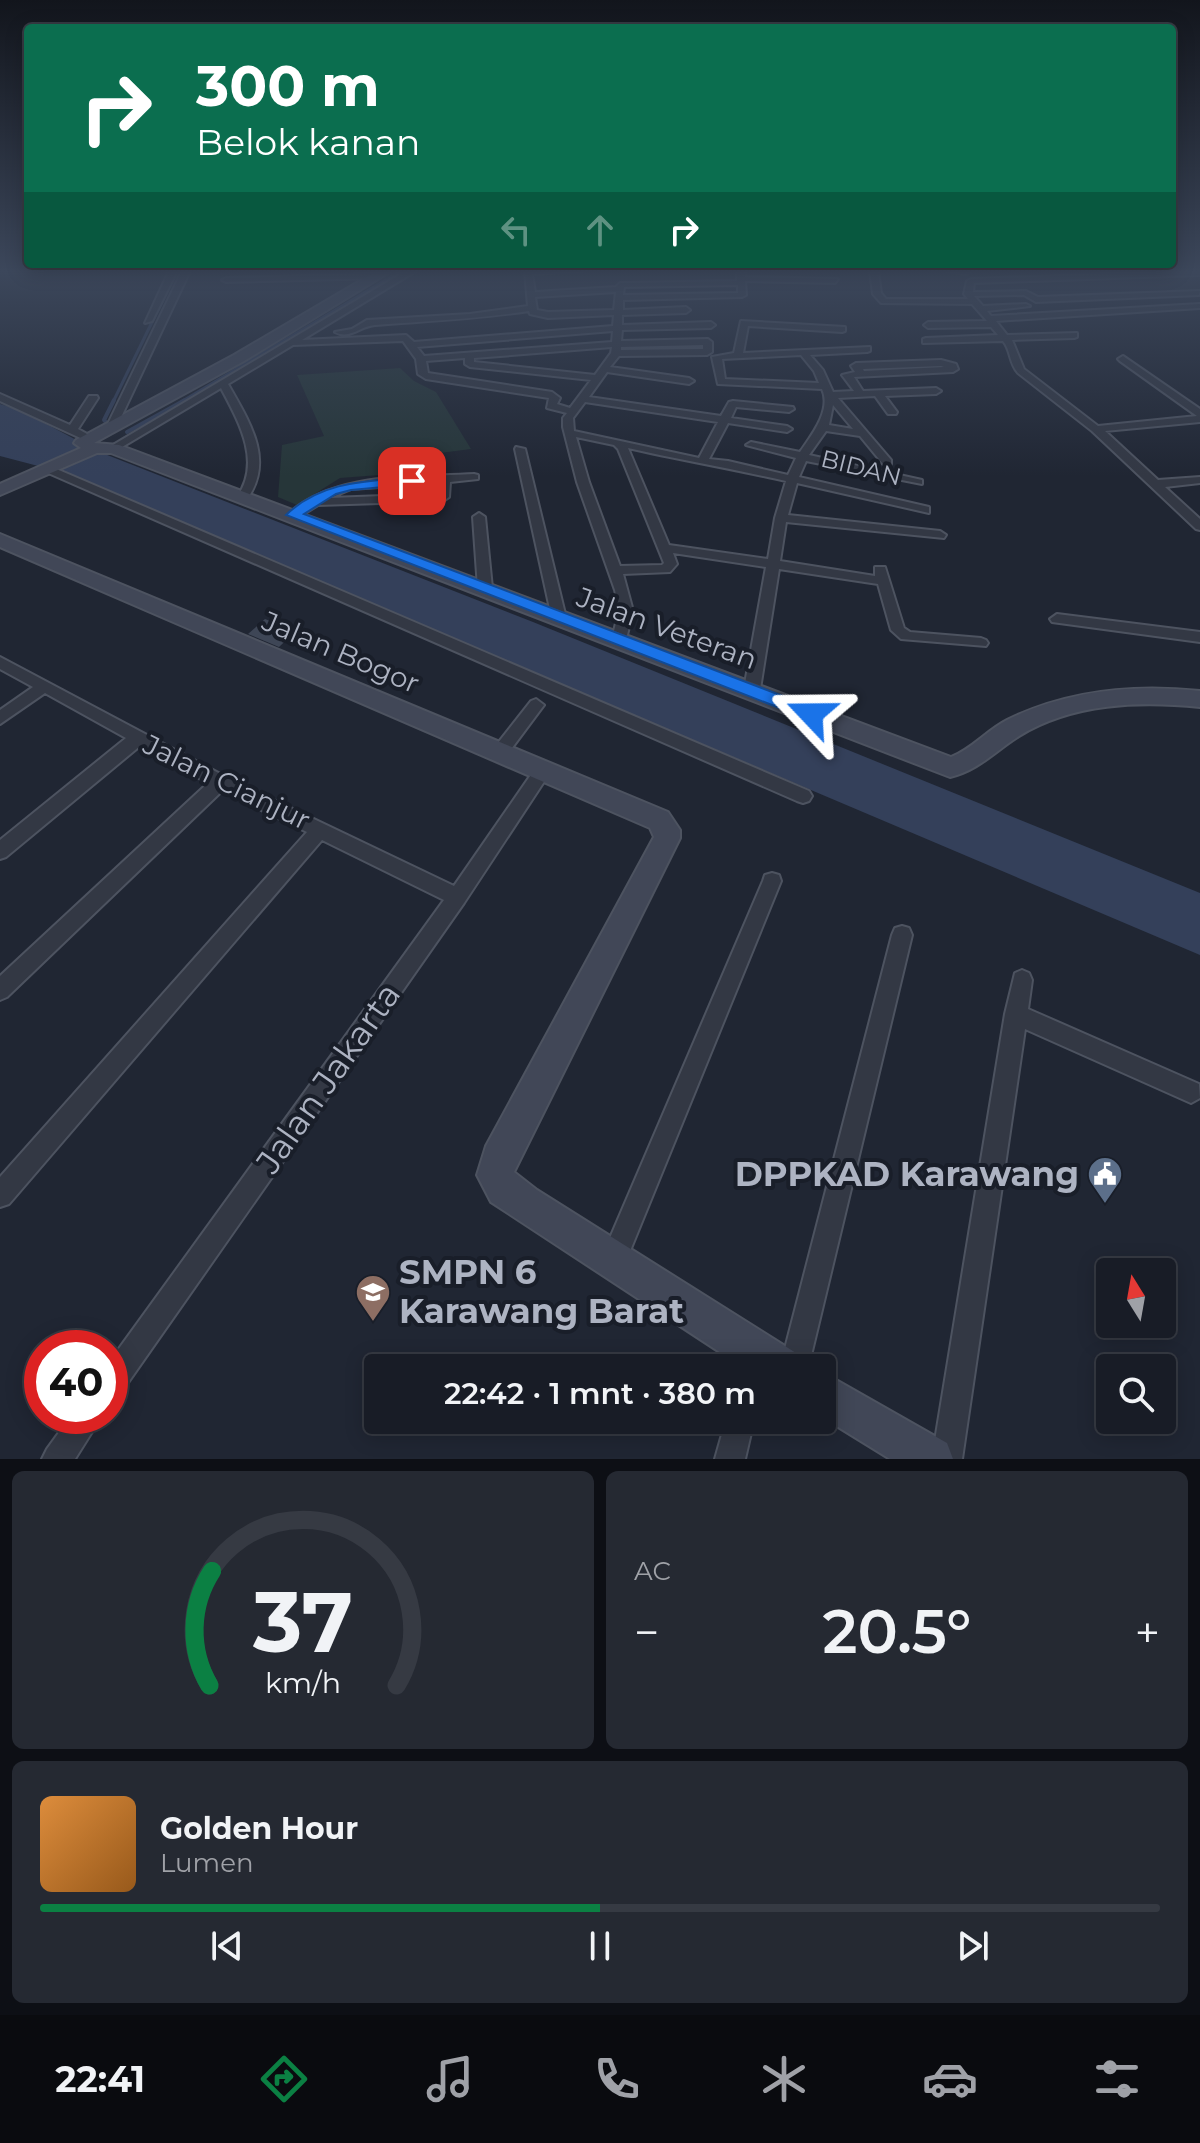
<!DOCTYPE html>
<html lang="id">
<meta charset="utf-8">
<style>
body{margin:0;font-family:Montserrat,sans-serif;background:#252932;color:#f1f3f6;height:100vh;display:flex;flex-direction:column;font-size:30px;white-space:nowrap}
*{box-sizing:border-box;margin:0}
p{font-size:26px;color:#9fa1a7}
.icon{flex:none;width:44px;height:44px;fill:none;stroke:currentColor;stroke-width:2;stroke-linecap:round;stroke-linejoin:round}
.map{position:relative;height:1459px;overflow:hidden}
.drawer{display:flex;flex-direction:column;gap:12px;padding:12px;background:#0d0f15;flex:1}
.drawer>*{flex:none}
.guide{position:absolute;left:24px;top:24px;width:1152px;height:244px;border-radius:8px;box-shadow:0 4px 20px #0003,0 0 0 2px #363a43;background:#0b6e4f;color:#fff;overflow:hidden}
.needle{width:52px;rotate:349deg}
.buttons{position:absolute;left:1096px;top:1258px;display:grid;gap:16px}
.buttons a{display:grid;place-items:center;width:80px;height:80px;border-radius:8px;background:#181c26;box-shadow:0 4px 20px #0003,0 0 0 2px #363a43;font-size:40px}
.speed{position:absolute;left:24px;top:1330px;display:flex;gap:16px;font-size:40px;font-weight:700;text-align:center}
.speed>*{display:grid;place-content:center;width:104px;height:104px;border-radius:50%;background:#181c26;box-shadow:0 4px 20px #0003,0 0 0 2px #363a43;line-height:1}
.speed .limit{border:12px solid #d22;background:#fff;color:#111}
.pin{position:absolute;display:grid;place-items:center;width:68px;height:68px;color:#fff;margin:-34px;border-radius:16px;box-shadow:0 4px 12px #0006}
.me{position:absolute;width:88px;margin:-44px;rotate:293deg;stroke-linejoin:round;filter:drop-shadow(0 0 6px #0008)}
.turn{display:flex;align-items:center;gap:28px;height:168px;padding:0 40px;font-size:36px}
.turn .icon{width:104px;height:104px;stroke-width:2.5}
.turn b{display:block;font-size:56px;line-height:68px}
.lanes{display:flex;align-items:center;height:76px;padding:0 40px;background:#0003;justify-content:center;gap:40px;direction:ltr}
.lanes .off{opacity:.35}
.big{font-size:60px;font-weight:600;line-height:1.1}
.drawer .widget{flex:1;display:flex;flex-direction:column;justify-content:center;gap:12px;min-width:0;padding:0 28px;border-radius:12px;background:#252932}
.drawer .dial{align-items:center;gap:0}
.dial svg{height:208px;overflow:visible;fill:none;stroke:#363a43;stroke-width:7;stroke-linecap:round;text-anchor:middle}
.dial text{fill:#f1f3f6;stroke:none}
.song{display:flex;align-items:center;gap:24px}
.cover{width:96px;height:96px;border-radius:12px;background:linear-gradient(135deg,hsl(30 70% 55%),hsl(30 70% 35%))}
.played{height:8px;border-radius:4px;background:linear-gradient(90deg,#0b8043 50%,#363a43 50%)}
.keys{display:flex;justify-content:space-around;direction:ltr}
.heat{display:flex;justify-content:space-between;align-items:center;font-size:44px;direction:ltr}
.drawer .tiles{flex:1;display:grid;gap:12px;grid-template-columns:1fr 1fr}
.widget:last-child{grid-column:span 2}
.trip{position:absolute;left:364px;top:1354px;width:472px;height:80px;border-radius:8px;background:#181c26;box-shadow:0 4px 20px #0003,0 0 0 2px #363a43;font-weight:600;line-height:80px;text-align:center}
.menu{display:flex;height:128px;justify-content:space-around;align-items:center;background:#0a0b0f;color:#9fa1a7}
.menu .icon{width:56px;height:56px}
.menu .active{color:#0b8043}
.menu b{font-size:36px;color:#f1f3f6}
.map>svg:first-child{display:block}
.green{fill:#263639}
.water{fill:#34405a}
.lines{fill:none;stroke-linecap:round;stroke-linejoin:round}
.stream-far1{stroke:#34405a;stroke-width:3}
.stream{stroke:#34405a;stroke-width:4}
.building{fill:#3e4656}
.street-casing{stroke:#4d5360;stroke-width:4}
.secondary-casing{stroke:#4d5360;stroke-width:4}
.street{fill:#333844;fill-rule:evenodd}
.secondary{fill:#414757;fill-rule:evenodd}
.route{fill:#1a73e8;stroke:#114b97;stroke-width:2}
.labels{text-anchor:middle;stroke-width:8;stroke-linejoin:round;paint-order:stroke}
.far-street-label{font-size:24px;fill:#adb3c2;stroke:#191e29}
.street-label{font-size:28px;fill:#adb3c2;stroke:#191e29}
.near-street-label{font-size:34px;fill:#adb3c2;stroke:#191e29}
.near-poi-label{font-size:34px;font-weight:bold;fill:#adb3c2;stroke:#191e29;text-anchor:end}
</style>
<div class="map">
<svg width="1200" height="1459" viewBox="0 0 1200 1459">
<rect width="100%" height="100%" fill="#202633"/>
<path class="green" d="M400 368 414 381 436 392 471 449 440 453 446 470 340 478 297 505 278 497 282 445 324 436 297 375Z"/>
<path class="water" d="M0 404 20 410 97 451 533 622 1200 893V955L61 472 0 456Z"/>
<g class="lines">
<path class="stream-far1" d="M113 402 177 271
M181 402 401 271"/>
<path class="stream" d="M106 422 104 420 114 400
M127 432 185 400"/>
</g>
<path class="building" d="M265 619 296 631 279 647 248 634Z"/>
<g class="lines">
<g class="street-casing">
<path id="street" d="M169 271H177L152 321 145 323Z
M182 271H190L115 430 106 432 105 430Z
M406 271H416L302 340 406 335 414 342 613 326 614 315 548 318 530 314 529 311C477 319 426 321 375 325 360 326 350 340 335 332L352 329 367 320 470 314 528 306 525 271H582L532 274 535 292 616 287 620 283 737 281V271H745V277L838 279 835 283 745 281 746 295 742 297 623 300V310L686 307 690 310 686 313 622 315V325L711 322 715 325 711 328 622 330 621 341 708 339 712 342V352L707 355 619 356 610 367 689 378 694 381 689 384 607 372 589 397 721 416 729 402 733 401 793 407 794 409 789 412 736 407 731 418 787 426 792 429 787 432 728 423 709 459 728 461 788 475 796 458 746 445 751 442 800 452C811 436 832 410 822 389L718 384 712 357 734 353 741 321 845 327V331L842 332 748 326 743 353 870 347V351L867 352 810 355 823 370 833 392 854 391 842 375 855 372 851 366 856 363 941 360 956 364 958 369 953 372 854 377 863 391 936 388 941 391 936 394 885 396 897 412 896 414H888L875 396 838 398 891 460V464H883L860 436 826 431 809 455 922 480V484L806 461 799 477 929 507V513L797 483 788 515 940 531 946 535 944 538 786 522 780 561 875 576V567H885L904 628 910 632 981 638 986 640 988 643 986 646 901 639 891 630 878 584 779 569 760 689 757 693H747L744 689 766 567 673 553 677 564 670 572 623 574 633 611 626 639 624 642H614L612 639 619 611 615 590 577 482 563 427V418L567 413 547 408 549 398 426 379 418 374 416 359 403 341 293 345 228 384C249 421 275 460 247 499H239L237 497C262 462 239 422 221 388L117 450 108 448ZM738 285V293L623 295 624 287ZM616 292 614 310 548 312 537 310 535 297ZM613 331 612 342 424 356 417 347ZM703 345V349L621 350V347ZM612 347 611 353 595 375 474 362V358ZM801 355 814 371 819 383 725 379 722 359ZM465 358V364L470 367 591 380 570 408 557 404 560 398 552 392 428 373 426 361ZM944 367 864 371 863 369 941 366ZM585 402 718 422 699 458 574 431 573 418ZM833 405 853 429 829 425ZM576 437 614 445 618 449 664 563 662 565 620 566 589 482ZM628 448C681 460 733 469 786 481L775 518 768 559 669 545Z
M870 271H878L881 293 886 299H968L964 294 967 281 971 279 1200 271V275L974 283 973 292 1026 291 1038 297 1200 291 1199 295 1036 302 1024 295 974 296 983 306 1026 304 1030 306 987 311 991 316 1200 304V308L996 321 1007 335 1077 333V337L1074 338 1012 340 1024 369 1098 426 1197 416 1120 361 1118 359 1123 356 1200 409V422L1105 431 1158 480 1200 477V483L1165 487 1200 519V530L1196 529 1092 431 1018 373C1009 363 1011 350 1003 341L923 343V339L926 338 998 335 991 327 928 328 924 325 928 322 987 321 972 304 881 303 873 294Z
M948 271H969L970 272 966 274Z
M381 274 378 278 226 282 222 280 226 278Z
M0 394 70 425 89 396H97L98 398 78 429 96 439 87 441 0 401Z
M516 447 525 449 566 618 559 623 552 618 515 449Z
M46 468H54L809 791 812 796 809 801 803 803 797 801 46 472Z
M474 474 478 475V479L450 482 449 497 443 501 318 505 297 518H289L287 515C334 471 413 478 474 474ZM438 483 437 494 330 498 351 489Z
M479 513 485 517 492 588 485 592 478 588 473 517Z
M1057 614 1200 632V642L1052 622 1050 619Z
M0 657 226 777 454 886 537 766H549L551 771 464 903 120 1394 110 1398V1361L444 900 322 840 9 1204 0 1207V1177L307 832 222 791 7 997 0 1000V976L208 783 140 746 6 857 0 859V840L126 738 45 693 0 724V710L33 687 0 669Z
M536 699 544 705 541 709 506 756H494L492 752 494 748 531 701Z
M772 873 779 875 781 881 623 1268 614 1272 605 1268 601 1259 763 881 765 875Z
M902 926 909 928 912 935 808 1368H780L892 935 895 928Z
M1022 970 1029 973 1032 980 1028 1009 1199 1084 1200 1098 1191 1103 1025 1029 962 1459H932L1005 1014 1015 973Z
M71 1416H102L75 1459H42L47 1449Z
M726 1420H754L745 1459H715Z"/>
</g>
<g class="secondary-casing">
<path id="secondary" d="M377 271H391L244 361 94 443 119 445 951 757C972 749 987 730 1007 720 1068 690 1134 684 1200 691V707C1139 701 1073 703 1019 736 995 751 979 770 950 777L111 453H97L0 495V484L81 448 74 443 76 440 234 355Z
M0 534 668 812 680 830V838L514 1172 537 1190 796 1353 802 1368H744L491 1202 477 1175 486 1146 654 837 650 828 0 547Z
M822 1372 947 1443 953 1459H890L822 1417Z"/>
</g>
<use href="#street" class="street"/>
<use href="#secondary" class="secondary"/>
</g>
<linearGradient id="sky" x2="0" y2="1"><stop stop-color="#12151c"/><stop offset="0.57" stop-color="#3c475b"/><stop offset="1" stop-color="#3c475b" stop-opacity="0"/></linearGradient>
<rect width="1200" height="476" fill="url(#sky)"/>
<path class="route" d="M412 477 419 481 417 484 351 490 336 494 304 514 817 709 820 714 817 718H805L286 515C321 481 367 481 412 477Z"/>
<defs>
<g id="civic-pin" transform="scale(1.8)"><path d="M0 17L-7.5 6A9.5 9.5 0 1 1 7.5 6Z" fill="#5c6f8a" stroke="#191e29"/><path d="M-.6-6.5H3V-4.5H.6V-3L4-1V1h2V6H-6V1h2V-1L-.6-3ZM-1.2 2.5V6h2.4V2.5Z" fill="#fff"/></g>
<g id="school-pin" transform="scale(1.8)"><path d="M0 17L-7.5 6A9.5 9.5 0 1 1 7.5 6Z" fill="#8d6e63" stroke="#191e29"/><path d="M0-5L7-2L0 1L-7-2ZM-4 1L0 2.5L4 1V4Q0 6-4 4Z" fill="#fff"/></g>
</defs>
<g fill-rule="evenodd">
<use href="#civic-pin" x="1105" y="1174"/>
<use href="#school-pin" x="373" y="1292"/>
</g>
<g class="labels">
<g class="far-street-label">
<text transform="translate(861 468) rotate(14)" y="8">BIDAN</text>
</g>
<g class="street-label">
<text transform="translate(667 628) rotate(20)" y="10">Jalan Veteran</text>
<text transform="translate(341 652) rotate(23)" y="10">Jalan Bogor</text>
<text transform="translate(227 782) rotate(26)" y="10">Jalan Cianjur</text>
</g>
<g class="near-street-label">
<text transform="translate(328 1078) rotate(-55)" y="12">Jalan Jakarta</text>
</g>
<g class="near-poi-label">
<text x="1079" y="1186">DPPKAD Karawang</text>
<text x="399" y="1284" text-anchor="start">SMPN 6<tspan x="399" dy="39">Karawang Barat</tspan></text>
</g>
</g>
</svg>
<div class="buttons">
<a><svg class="needle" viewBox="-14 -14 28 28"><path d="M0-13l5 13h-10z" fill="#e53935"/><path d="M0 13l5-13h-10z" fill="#9fa1a7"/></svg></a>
<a><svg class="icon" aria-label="search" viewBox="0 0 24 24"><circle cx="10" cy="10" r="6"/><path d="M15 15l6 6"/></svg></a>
</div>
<div class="speed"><div class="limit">40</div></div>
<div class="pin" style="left:412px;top:481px;background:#d93025"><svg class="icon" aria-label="arrive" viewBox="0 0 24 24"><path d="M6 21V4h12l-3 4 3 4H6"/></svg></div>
<svg class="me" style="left:811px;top:714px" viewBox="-20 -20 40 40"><path d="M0-17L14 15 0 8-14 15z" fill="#1a73e8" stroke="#fff" stroke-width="4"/></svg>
<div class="trip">22:42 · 1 mnt · 380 m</div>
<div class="guide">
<div class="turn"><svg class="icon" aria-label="right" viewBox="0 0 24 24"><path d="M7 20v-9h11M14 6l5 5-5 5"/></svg><div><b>300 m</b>Belok kanan</div></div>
<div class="lanes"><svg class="icon off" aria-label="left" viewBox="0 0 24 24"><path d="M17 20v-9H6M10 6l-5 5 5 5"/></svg><svg class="icon off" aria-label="ahead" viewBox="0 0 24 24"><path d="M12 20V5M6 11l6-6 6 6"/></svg><svg class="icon" aria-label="right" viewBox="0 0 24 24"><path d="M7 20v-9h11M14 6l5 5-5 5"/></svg></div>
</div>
</div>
<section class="drawer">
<div class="tiles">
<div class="widget dial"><svg viewBox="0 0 100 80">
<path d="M14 69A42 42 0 1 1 86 69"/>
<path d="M14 69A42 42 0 0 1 15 25" stroke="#0b8043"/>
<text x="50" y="56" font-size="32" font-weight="700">37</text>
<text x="50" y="72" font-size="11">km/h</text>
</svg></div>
<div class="widget"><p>AC</p>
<div class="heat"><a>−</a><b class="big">20.5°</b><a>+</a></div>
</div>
<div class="widget">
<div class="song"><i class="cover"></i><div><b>Golden Hour</b><p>Lumen</p></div></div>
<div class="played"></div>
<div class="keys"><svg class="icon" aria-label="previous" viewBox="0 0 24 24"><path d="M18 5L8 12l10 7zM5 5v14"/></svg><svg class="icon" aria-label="pause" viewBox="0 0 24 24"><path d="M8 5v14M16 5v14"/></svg><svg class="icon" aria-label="next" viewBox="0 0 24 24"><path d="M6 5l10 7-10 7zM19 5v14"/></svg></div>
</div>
</div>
</section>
<nav class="menu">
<b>22:41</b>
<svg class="icon active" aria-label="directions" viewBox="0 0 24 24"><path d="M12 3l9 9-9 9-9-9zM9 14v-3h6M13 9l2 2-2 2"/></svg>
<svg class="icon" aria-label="music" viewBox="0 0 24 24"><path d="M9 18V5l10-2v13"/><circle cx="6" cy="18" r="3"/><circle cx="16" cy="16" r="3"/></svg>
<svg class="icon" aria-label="phone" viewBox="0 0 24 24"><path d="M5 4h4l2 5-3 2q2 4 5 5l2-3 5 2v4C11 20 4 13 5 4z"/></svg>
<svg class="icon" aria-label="climate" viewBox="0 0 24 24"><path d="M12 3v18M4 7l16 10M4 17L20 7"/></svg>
<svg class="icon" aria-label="car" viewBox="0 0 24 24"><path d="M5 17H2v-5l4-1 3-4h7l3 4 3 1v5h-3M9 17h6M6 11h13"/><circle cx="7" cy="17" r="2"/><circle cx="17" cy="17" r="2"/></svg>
<svg class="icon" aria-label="filters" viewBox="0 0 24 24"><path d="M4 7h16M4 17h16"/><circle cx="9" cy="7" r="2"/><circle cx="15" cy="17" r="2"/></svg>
</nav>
